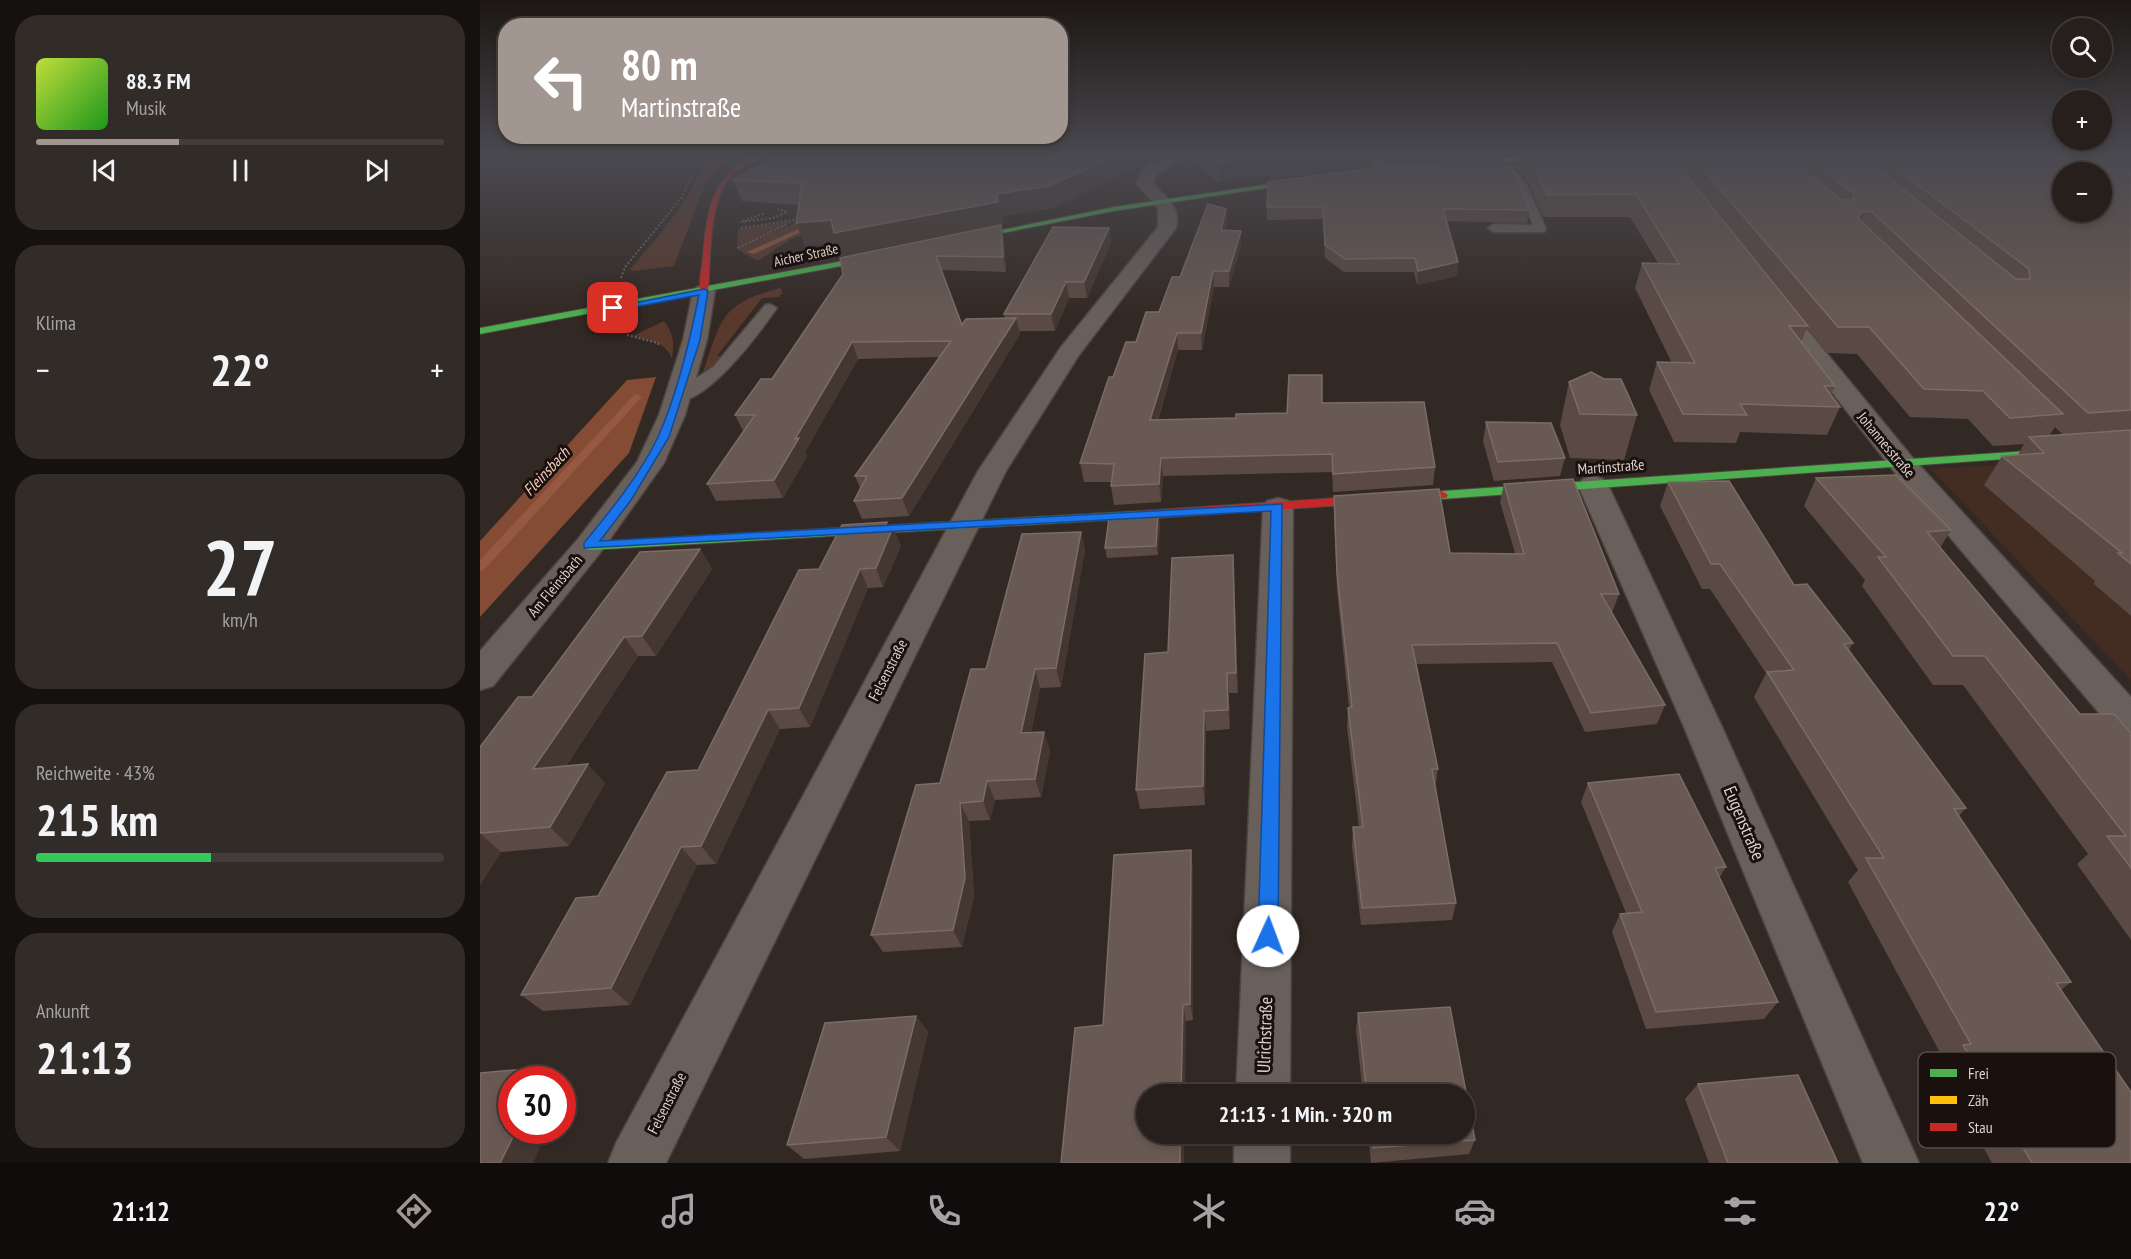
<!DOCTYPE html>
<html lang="de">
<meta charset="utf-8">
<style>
body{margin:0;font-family:"PT Sans Narrow",sans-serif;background:#322c28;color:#f1f3f6;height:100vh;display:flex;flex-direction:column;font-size:22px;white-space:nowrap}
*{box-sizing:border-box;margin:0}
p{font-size:20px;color:#a4a2a3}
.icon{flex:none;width:33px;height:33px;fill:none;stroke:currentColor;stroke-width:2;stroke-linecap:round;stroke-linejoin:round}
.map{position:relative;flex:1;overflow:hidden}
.details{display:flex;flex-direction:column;gap:15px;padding:15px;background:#15110f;width:480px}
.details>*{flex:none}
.top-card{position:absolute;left:18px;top:18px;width:570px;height:126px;border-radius:24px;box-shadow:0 3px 9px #0003,0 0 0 2px #423d3a;background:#a29691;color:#fff;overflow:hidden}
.fabs{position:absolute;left:1572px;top:18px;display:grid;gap:12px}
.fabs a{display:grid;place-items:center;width:60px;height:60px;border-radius:50%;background:#261f1b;box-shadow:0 3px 9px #0003,0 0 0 2px #423d3a;font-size:30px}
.speed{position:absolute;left:18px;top:1066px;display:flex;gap:12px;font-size:30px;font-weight:700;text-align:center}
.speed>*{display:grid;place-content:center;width:78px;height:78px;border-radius:50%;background:#261f1b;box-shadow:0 3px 9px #0003,0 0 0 2px #423d3a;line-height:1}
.speed .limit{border:9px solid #d22;background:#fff;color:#111}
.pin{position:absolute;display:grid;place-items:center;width:51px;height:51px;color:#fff;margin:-26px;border-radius:12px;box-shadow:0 3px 9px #0006}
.me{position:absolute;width:66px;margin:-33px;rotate:2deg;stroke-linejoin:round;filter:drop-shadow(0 0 4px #0008)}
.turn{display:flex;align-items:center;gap:21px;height:126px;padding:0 24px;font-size:27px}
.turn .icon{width:78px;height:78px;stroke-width:2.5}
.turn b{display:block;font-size:42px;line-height:51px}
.big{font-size:45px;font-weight:600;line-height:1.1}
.details .widget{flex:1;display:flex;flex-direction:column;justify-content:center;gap:9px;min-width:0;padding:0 21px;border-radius:24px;background:#322c28}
.details .dial{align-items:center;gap:0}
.dial b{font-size:78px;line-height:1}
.song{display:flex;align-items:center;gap:18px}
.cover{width:72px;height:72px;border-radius:9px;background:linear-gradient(135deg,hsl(70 70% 55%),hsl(120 70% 35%))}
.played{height:6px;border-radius:3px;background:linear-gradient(90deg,#a29691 35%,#423d3a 35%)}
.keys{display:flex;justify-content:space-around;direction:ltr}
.heat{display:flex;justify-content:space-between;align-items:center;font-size:33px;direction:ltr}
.charge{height:9px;border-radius:4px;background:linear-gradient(90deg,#34c759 43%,#423d3a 0)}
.trip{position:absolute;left:656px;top:1084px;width:339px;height:60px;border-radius:30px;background:#261f1b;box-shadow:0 3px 9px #0003,0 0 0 2px #423d3a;font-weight:600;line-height:60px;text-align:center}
.tab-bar{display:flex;height:96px;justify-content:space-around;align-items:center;background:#0f0c0b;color:#a4a2a3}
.tab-bar .icon{width:42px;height:42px}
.tab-bar .on{color:#a29691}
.tab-bar b{font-size:27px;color:#f1f3f6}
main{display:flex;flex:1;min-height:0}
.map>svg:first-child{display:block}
.built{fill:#432c22}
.green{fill:#5a392d}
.forest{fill:#844c35}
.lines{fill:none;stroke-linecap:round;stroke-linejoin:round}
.stream{fill:#955941;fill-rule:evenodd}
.lane-casing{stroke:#4d4440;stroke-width:3}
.street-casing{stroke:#4d4440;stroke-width:3}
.fast-casing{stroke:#4d4440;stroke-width:2}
.slow-casing{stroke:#4d4440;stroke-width:2}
.jam-casing{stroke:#4d4440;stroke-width:2}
.path{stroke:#6b6460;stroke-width:2;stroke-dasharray:2 2;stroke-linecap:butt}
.lane{fill:#69605c;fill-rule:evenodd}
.street{fill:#69605c;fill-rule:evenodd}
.fast{fill:#4caf50;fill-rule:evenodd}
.slow{fill:#ffc107;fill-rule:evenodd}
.jam{fill:#c62828;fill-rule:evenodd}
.wall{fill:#5a4a43;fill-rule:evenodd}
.shaded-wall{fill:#443731}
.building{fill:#685952;stroke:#7b6c65;stroke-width:1.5;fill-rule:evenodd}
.route{fill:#1a73e8;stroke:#114b97;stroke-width:1.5}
.labels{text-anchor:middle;stroke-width:6;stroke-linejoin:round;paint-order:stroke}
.far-street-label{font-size:14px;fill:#ded1cc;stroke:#1a110e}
.street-label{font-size:15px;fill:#ded1cc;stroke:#1a110e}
.water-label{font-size:16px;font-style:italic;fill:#f6cfbf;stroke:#1a110e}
.near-street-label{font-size:18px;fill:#ded1cc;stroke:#1a110e}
.key{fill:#1a110e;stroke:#554b47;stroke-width:1.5}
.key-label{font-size:16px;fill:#ded1cc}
</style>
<main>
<section class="details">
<div class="widget">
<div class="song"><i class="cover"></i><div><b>88.3 FM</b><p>Musik</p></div></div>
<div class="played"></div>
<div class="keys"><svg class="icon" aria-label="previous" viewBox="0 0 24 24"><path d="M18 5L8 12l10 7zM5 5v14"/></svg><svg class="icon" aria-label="pause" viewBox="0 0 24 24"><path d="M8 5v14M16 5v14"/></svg><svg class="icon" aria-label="next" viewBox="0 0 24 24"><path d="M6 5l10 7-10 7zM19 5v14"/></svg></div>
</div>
<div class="widget"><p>Klima</p>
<div class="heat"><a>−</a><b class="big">22°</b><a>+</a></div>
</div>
<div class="widget dial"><b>27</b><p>km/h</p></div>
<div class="widget"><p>Reichweite · 43%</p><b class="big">215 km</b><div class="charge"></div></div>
<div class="widget"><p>Ankunft</p><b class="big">21:13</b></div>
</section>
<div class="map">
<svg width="1651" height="1163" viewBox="0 0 1651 1163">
<rect width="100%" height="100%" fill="#332924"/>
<path class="built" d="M1651 457V680L1451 469Z"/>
<path class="green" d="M227 154H266L248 162 227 179 194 266 153 271 150 269C179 236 214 197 227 154Z
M450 154 335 230 311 239 278 261 257 249 258 229 315 221 266 244 325 219Z
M301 288 302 293 299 297 282 298 237 356H247L221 378C242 321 237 304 301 288Z
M184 321C194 334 194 343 192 359 185 341 170 340 153 336Z"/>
<path class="forest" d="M176 377 149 453 0 617V541L147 380Z"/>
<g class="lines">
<path class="stream" d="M332 223 335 225 334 226 274 254 267 252Z
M157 394 162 397 160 399 4 570 0 571V560L154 395Z"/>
<g class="lane-casing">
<path id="lane" d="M1017 158H1025L1047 185 1066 229 1064 232H1014L1008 228 1014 224 1053 225 1037 186 1017 162Z
M290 304 297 308C280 332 224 410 190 401L188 398 190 395 233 367 285 305Z"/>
</g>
<g class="street-casing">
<path id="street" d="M690 154H708L676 175 673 183C685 196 702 207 696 228L599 355 526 471 186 1163H128L136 1143 498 471 581 347 678 227V208L656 183 663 169Z
M893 154H908L903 174H891L889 171Z
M224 285 231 287 235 291 227 340 205 415 184 463 120 553 13 686 0 690V651L98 539 157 462 179 415 203 340 213 291 217 287Z
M1294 297 1302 299 1432 457 1651 697V738L1637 734 1412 469 1283 304 1286 299Z
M1113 476 1123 479 1128 485 1242 727 1439 1163H1383L1204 727 1098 485 1103 479Z
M798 498 809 501 813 507 810 1095H756L783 507 787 501Z
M754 1134H810V1163H754Z"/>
</g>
<g class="fast-casing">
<path id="fast" d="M831 178 833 181 634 211 477 242 473 240 634 207Z
M406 253H409V257L0 334V328Z
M1651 444V450L962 499 956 495 962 491Z
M661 511 667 515 665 518 109 550 103 546 109 542Z"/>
</g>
<g class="slow-casing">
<path id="slow" d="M1100 154H1126L978 165 975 163 978 161Z"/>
</g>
<g class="jam-casing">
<path id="jam" d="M278 154H285C274 162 260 166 250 177 228 202 231 259 228 291L221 293C218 282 222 268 223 256 227 210 231 175 278 154Z
M962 491 968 495 966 498 661 519 655 515 661 511Z"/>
</g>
<path class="path" d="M263 221 285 213
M261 222 293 218 307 212 298 209
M261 228 321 219
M258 248 308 224
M141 278 145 267 202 197 221 154
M147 335 178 343 179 346"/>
<use href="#lane" class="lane"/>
<use href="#street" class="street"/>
<use href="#fast" class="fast"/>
<use href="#slow" class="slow"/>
<use href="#jam" class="jam"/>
</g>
<path class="wall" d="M300 154 574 208 522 216 523 225H521L524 239 526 272 462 270 482 325 525 319 524 314 629 228 631 243 607 298H589L575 331H539L540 334 429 516 382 519 374 501 380 488 375 476 459 357 378 359 325 452 327 456 303 498 236 501 227 484 263 431 255 415 292 379 363 274 362 257 357 243 325 246 316 223 319 205 262 201 253 180Z
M708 154H892L888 166 790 178 789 175 739 183Z
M1038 154H1651V616L1614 584 1615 581 1504 485 1522 456 1538 455 1544 444 1513 446 1488 419 1430 417 1377 354 1347 353 1327 328 1321 342 1355 386 1351 395 1360 407 1347 435 1260 432 1256 443 1194 442 1169 390 1177 362 1192 363 1155 288 1162 263H1178L1150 217H1063L1049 184 1036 168ZM1575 427 1583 435 1569 436Z
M788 182 1050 210 1047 223 967 221 978 262 977 276 937 285 934 272H864L845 258 843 219 787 220V207Z
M746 209 747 223 745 230 761 231V245L749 287H734L722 350H698L678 420 756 418 807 413 842 403 955 467 953 485 853 492 852 472 683 476 681 502 634 505 631 486 632 482H604L600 463 633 377 656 342 679 312 700 277Z
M1089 382 1157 415 1144 460 1090 458 1080 425Z
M1006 422 1085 458 1080 476 1014 481 1003 441Z
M1336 478 1471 530 1460 548 1600 714 1651 733V940L1597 864 1608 854 1483 685H1453L1382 586 1385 580 1324 506Z
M1188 482 1314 585 1373 643 1369 650 1486 808 1479 816 1591 982 1581 990 1651 1163H1512L1458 1065 1464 1060 1368 882 1378 870 1274 697 1286 673 1230 589H1222L1180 506Z
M1024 484 1139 594 1132 613 1185 705 1177 724 1105 732 1072 662 936 664 958 769 955 788 976 903 972 920 881 925 872 846 873 827H879L867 727 868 708H869L857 591 854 514V496L970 553H1035L1020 502Z
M678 515 680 525 678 555 627 558 625 548Z
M407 522 409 527 421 546 403 587 388 588 330 727 300 729 236 864 217 865 150 1005 63 1011 41 995 218 770 339 569Z
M601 532 605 550 581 687 560 688 551 733 564 732 570 751 561 797 515 800 510 820 489 821 494 896 482 947 403 952 391 935 460 783 506 669Z
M220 549 232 569 176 656H158L86 766 125 783 89 846 21 852 0 885V747L52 697Z
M754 575 758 693H749L750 729 726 731 725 805 660 809 656 790 688 652Z
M1108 783 1246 867 1239 878 1298 1002 1284 1019 1166 1029 1132 932 1140 914 1146 913 1101 802Z
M713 868V1020L706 1021 666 1134H704V1163H581L623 1025Z
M970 1007 995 1140 989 1154 891 1163 888 1134H984V1095H883L876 1030 878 1013Z
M436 1016 448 1032 420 1151 324 1159 307 1145Z
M1218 1084 1358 1163H1229L1205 1099Z"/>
<path class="shaded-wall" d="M640 154H684L574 208 522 216 523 225H521L524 239 526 272 523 257 521 225 362 257 357 243 325 246 316 223 517 194Z
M789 154H892L888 166 790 178 789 175 739 183 738 162Z
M908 154H1031L908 164Z
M746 209 747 223 742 245 741 230Z
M1385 211 1376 234 1378 216Z
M629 228 631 243 607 298 604 282Z
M761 231V245L749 287V271Z
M978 262 977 276 937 285 938 271Z
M733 271 734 287 722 350 721 333Z
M586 282 589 298 575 331 571 314Z
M536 318 540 334 429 516 422 498Z
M697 333 698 350 672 438 670 420Z
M372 342 378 359 325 452 327 456 303 498 294 480 315 439Z
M681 458 683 476 681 502 679 484Z
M678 515 680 525 678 555 676 546Z
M407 522 411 532 413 527 421 546 403 587 396 568 404 527Z
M601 532 605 550 581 687 576 668Z
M220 549 232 569 176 656 162 636Z
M753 555 754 575 758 693 756 673Z
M380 569 388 588 330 727 319 708Z
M144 637 158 656 71 788 53 769Z
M555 669 560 688 547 752 541 733Z
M747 673 749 693 750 729 748 710Z
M288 710 300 729 236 864 221 846Z
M724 711 726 731 725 805 723 786Z
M564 732 570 751 561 797 555 779Z
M108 764 125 783 89 846 70 827Z
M507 781 515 800 510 820 503 801Z
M480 803 489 821 494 896 482 947 473 930Z
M0 833 21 852 0 885Z
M201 847 217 865 150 1005 131 988Z
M711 850 713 868V1020L710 1004Z
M703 1005 706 1021 705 1095H701Z
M436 1016 448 1032 420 1151 406 1137Z
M68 1067 92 1083 82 1102V1080H62Z
M36 1131H68L53 1163H20Z
M700 1134H704V1163H700Z"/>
<path class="building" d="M300 154H640L569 186 517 194 518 202 354 233 351 220 316 223 322 183 253 180Z
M729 154H820L789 157V154L738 162Z
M1044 154H1189L1328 326H1309L1355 386H1344L1360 407 1260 404 1267 415 1203 414 1177 362 1215 363 1162 263 1199 264 1156 194 1067 195 1052 163Z
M1210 154H1304L1362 200H1374L1373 193 1322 154H1379L1536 279H1550L1549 269 1397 154H1632L1633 161 1651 170V410L1608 413 1392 212 1385 211 1378 216 1381 221 1583 414 1530 418 1503 391 1444 389 1389 327H1358ZM1582 172H1622V212H1582Z
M1021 158 1037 175 1050 210 963 209 978 262 938 271 935 258 865 259 845 245 843 207H787L788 182 898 167Z
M728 204 746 209 741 230 761 231 749 271H733L721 333H697L670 420 756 418V414L807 413 809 375H842V403L944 402 955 467 853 474 852 454 681 458 679 484 631 486 634 464 600 463 629 377H633L646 342H656L666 312H679L692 277H700Z
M521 225 523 257 456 256 482 325 486 319 536 318 422 498 374 501 387 476H375L471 341 372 342 315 439 319 438 294 480 227 484 275 415H255L281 379H292L363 274 360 258Z
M573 227 629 228 604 282H586L571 314H524Z
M1111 372 1124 379H1141L1157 415 1100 414 1089 382Z
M1006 422 1071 423 1085 458 1018 462Z
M1651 430V564L1638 553H1642L1522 456 1564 453 1549 437Z
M1416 475 1471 530 1447 532 1600 714H1634L1651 733V868L1627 836H1646L1505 656H1473L1398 557H1406L1336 478Z
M1093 479 1139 594H1121L1185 705 1111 713 1077 643 932 645 958 769H952L976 903 882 908 873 827H883L868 708 872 707 857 573 854 496 959 489 970 553 1044 554 1024 484Z
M1249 481 1314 585 1327 584 1373 643 1364 644 1486 808 1474 809 1591 982 1576 983 1651 1092V1163H1552L1483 1045 1491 1044 1386 858H1404L1287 672 1314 670 1240 564H1231L1188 482Z
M678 515 676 546 625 548 629 518Z
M407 522 404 527H413L396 568 380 569 319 708 288 710 221 846 201 847 131 988 41 995 96 898 118 896 187 772 218 770 319 570 339 569 362 525Z
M601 532 576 668 555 669 541 733 564 732 555 779 507 781 503 801 480 803 485 878 473 930 391 935 436 785 460 783 491 669H506L542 534Z
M220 549 162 636 144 637 53 769 108 764 70 827 0 833V747L38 697H52L160 552Z
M753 555 756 673H747L748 710 724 711 723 786 656 790 665 654 688 652 692 558Z
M1199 774 1246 867 1235 868 1298 1002 1176 1012 1140 914 1162 912 1108 783Z
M711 850 710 1004 703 1005 701 1095H666V1134H700V1163H581L595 1028 623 1025 634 855Z
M970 1007 995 1140 893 1148 891 1134H984V1095H887L878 1013Z
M436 1016 406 1137 307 1145 345 1023Z
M68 1067 62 1080H32V1131H36L20 1163H0V1073Z
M1318 1075 1358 1163H1248L1218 1084Z"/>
<linearGradient id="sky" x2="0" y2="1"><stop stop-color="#1c1714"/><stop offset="0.49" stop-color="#4a4950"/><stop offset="1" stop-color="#4a4950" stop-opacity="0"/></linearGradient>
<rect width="1651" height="316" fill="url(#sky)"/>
<path class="route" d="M224 289 228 291 220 340 189 437 151 500 120 541 802 504 798 936 795 943 788 945 781 943 778 936 791 511 104 548V543C131 510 160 475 178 437 197 395 210 340 219 295L133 311 129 308Z"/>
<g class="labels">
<g class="far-street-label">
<text transform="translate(326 255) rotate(-12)" y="5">Aicher Straße</text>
</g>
<g class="street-label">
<text transform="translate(1406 445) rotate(50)" y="5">Johannesstraße</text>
<text transform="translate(1131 467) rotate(-4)" y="5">Martinstraße</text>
<text transform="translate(75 586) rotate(-50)" y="5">Am Fleinsbach</text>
<text transform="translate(408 670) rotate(-63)" y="5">Felsenstraße</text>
<text transform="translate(187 1103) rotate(-63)" y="5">Felsenstraße</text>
</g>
<g class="water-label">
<text transform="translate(66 471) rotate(-47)" y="6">Fleinsbach</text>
</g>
<g class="near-street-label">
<text transform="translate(1264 823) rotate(67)" y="6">Eugenstraße</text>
<text transform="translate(785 1035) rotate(-88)" y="6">Ulrichstraße</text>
</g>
</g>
<rect x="1438" y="1052" width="198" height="96" rx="9" class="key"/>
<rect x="1450" y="1069" width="27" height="8" fill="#4caf50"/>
<rect x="1450" y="1096" width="27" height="8" fill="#ffc107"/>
<rect x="1450" y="1123" width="27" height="8" fill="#c62828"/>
<g class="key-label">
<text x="1488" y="1079">Frei</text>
<text x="1488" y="1106">Zäh</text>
<text x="1488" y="1133">Stau</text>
</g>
</svg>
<div class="fabs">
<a><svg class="icon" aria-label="search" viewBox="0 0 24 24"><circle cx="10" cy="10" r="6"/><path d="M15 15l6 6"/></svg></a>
<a>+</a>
<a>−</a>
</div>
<div class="speed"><div class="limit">30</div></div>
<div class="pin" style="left:133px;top:308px;background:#d93025"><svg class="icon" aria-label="arrive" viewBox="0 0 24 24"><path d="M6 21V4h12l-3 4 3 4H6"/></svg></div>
<svg class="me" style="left:788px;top:936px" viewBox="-20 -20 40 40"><circle r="19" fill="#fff"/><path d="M0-13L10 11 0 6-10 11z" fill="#1a73e8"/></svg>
<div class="trip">21:13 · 1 Min. · 320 m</div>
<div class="top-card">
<div class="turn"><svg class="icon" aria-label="left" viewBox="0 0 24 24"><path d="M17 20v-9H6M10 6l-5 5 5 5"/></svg><div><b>80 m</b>Martinstraße</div></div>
</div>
</div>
</main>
<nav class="tab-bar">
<b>21:12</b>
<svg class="icon on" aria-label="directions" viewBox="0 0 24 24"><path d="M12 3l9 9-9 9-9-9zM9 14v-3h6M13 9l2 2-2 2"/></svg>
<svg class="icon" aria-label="music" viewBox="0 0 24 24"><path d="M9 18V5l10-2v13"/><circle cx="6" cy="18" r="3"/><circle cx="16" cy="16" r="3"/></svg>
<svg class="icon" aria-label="phone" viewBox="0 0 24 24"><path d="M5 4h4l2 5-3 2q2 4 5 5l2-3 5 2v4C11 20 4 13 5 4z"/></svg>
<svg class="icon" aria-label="climate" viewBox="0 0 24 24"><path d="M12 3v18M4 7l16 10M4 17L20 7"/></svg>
<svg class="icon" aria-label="car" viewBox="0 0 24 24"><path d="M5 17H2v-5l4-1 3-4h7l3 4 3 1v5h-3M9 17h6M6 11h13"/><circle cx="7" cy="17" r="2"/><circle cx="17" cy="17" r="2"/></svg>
<svg class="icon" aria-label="filters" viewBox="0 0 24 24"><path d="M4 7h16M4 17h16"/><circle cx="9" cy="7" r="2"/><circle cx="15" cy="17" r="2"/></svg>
<b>22°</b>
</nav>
